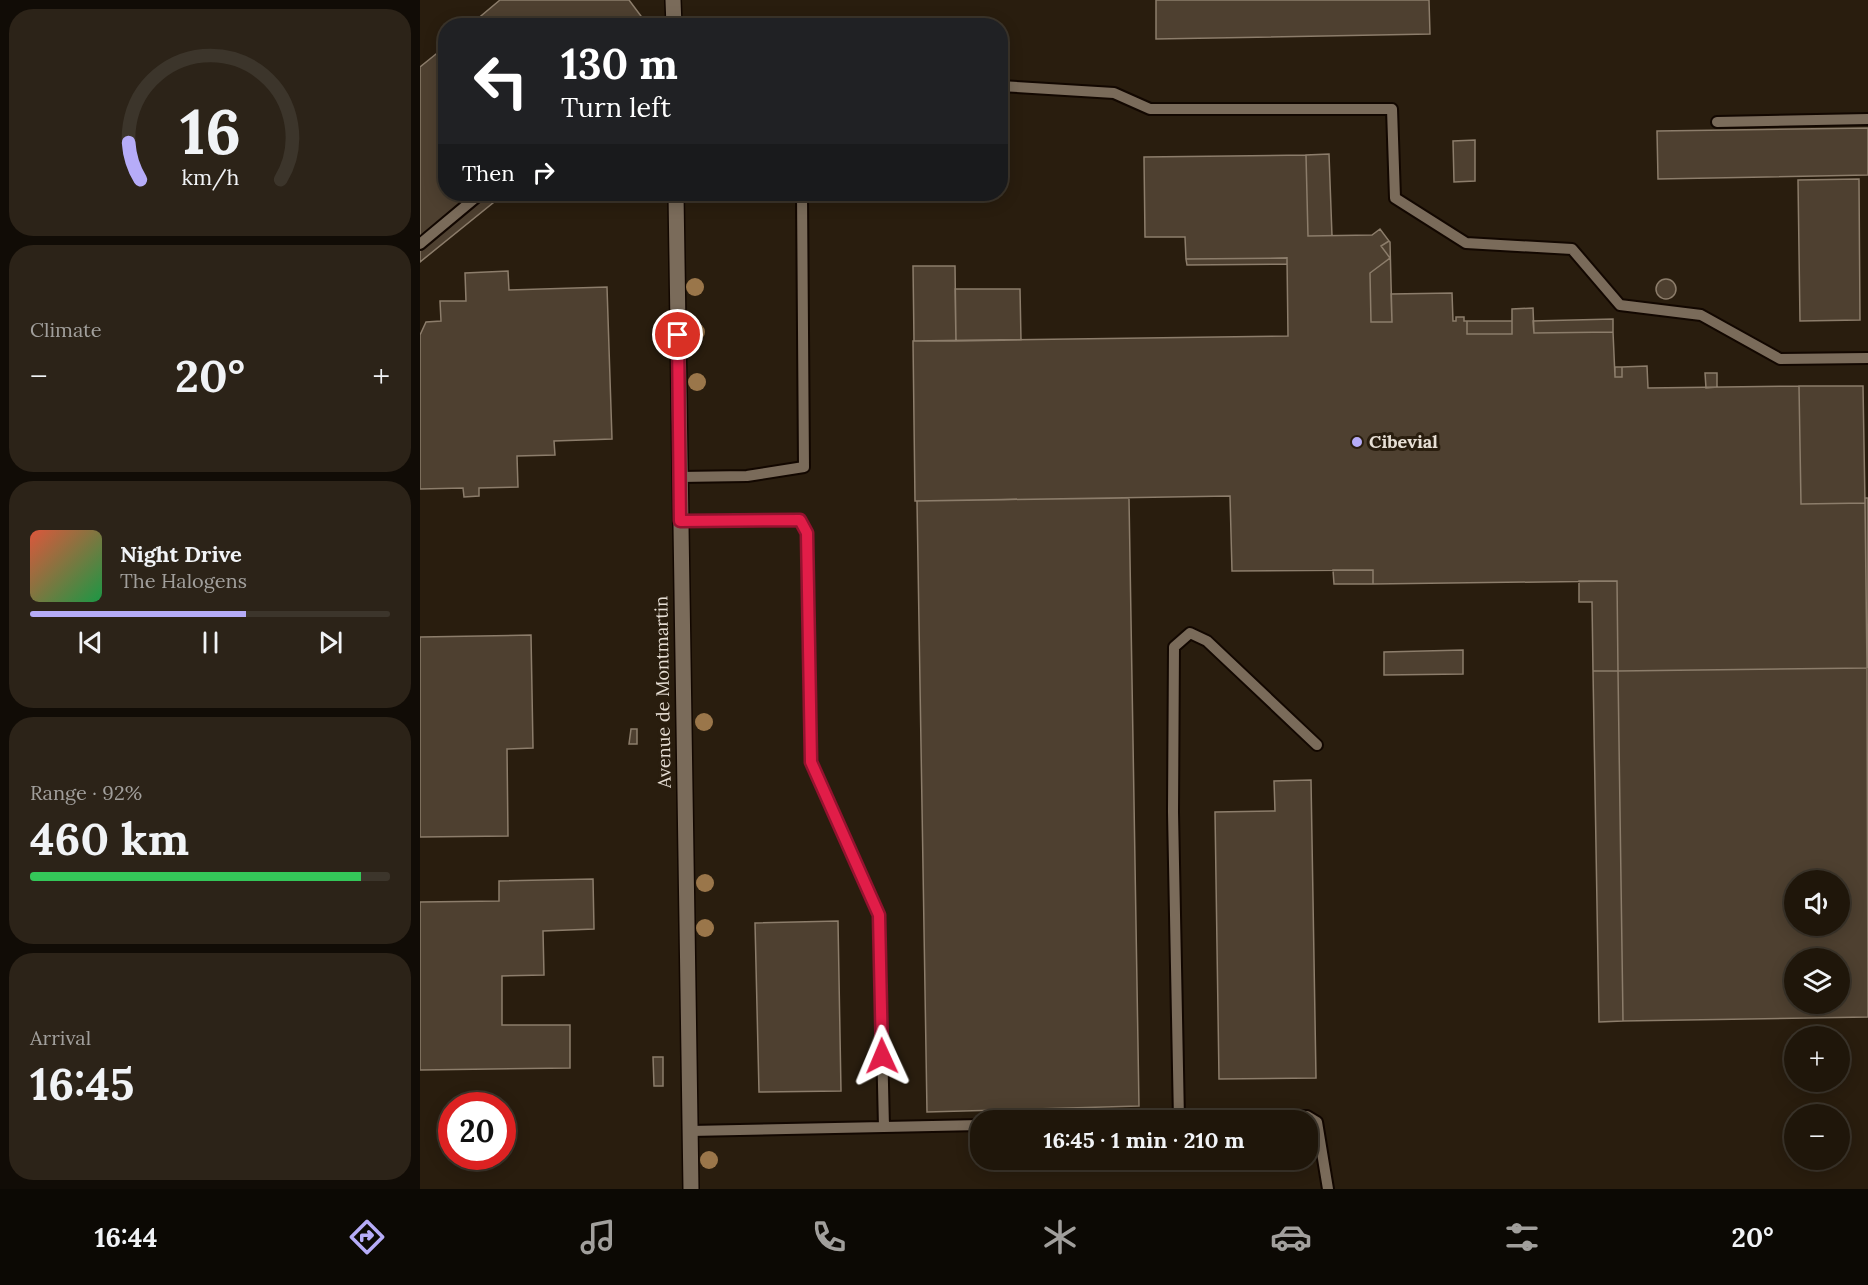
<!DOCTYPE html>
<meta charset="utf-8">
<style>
body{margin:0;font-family:Lora,serif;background:#2c2318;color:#f1f3f6;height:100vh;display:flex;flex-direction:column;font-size:22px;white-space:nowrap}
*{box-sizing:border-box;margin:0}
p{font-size:20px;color:#a19f9c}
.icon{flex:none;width:33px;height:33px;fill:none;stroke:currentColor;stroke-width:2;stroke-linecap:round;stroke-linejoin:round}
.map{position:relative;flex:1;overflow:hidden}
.details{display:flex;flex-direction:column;gap:9px;padding:9px;background:#110c06;width:420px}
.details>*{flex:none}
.top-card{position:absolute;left:18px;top:18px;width:570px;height:183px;border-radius:24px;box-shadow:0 3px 15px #0003,0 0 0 2px #3c352b;background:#202124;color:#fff;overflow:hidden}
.buttons{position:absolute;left:1364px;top:870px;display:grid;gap:12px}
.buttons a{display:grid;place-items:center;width:66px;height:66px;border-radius:50%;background:#1f160a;box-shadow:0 3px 15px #0003,0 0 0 2px #3c352b;font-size:30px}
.speed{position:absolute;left:18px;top:1092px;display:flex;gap:12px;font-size:30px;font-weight:700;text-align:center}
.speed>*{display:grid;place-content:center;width:78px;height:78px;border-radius:50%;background:#1f160a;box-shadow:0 3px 15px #0003,0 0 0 2px #3c352b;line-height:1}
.speed .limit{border:9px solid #d22;background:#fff;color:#111}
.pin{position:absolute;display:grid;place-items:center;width:51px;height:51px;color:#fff;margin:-26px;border:3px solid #fff;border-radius:50%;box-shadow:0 2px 6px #0007}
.me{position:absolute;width:66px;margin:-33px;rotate:359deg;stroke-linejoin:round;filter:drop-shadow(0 0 4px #0008)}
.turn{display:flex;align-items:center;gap:21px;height:126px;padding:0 24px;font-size:27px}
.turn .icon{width:78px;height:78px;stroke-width:2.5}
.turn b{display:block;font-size:42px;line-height:51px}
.then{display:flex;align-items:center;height:57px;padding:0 24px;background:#0003;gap:12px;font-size:22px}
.big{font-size:45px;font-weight:800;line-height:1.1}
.details .tile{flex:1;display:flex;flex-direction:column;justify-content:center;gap:9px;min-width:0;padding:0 21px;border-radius:24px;background:#2c2318}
.details .dial{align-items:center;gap:0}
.dial svg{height:156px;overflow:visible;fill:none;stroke:#3c352b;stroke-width:7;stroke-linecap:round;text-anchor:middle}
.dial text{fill:#f1f3f6;stroke:none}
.song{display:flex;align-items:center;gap:18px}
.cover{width:72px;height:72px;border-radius:9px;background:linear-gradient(135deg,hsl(10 70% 55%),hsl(140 70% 35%))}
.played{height:6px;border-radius:3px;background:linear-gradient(90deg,#b6acf8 60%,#3c352b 60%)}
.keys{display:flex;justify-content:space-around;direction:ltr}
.heat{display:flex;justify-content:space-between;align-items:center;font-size:33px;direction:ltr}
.charge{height:9px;border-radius:4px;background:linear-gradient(90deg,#34c759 92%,#3c352b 0)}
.trip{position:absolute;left:550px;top:1110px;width:348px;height:60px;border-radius:24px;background:#1f160a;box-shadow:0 3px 15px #0003,0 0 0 2px #3c352b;font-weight:800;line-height:60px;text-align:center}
.tabs{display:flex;height:96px;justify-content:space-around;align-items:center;background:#0c0904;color:#a19f9c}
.tabs .icon{width:42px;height:42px}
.tabs .current{color:#b6acf8}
.tabs b{font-size:27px;color:#f1f3f6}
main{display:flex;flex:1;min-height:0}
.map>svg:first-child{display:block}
.building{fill:#4e4030;stroke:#8c7d6b;stroke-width:1.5;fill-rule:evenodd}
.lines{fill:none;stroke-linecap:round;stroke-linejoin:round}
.service-casing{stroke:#120700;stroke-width:14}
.minor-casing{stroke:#120700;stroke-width:18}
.service{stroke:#7a6b5a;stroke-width:10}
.minor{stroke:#7a6b5a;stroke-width:15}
.tree{fill:#9a764a}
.route-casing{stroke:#92132f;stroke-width:15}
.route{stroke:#e11d48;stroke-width:10}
.poi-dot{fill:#b6acf8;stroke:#291d0e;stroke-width:2}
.labels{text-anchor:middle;stroke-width:6;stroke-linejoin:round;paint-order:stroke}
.poi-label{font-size:18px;font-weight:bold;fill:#e7dfd5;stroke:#291d0e;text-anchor:start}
.street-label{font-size:18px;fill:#e7dfd5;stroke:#291d0e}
</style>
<main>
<section class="details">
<div class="tile dial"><svg viewBox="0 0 100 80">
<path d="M14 69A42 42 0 1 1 86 69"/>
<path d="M14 69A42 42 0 0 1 8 50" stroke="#b6acf8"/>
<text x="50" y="56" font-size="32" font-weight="700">16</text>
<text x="50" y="72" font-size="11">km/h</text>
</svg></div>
<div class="tile"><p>Climate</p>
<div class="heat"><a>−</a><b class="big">20°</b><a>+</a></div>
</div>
<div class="tile">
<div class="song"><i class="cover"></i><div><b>Night Drive</b><p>The Halogens</p></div></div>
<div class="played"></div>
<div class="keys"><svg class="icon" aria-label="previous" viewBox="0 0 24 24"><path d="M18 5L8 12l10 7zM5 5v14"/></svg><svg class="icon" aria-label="pause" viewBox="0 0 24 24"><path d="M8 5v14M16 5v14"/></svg><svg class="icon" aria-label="next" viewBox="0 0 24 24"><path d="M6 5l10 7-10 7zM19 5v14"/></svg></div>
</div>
<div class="tile"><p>Range · 92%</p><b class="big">460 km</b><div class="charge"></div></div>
<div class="tile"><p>Arrival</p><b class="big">16:45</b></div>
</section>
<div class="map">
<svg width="1448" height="1189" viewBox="0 0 1448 1189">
<rect width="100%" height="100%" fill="#291d0e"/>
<path class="building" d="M80 0H209L221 16 222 26H49Z
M736 0H1009L1010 34 736 39Z
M292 22H307V26H292Z
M26 46V194H84L0 262V67Z
M1448 128V175L1238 179 1237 131Z
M1055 140V181L1034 182 1033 141Z
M909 154 912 236H888L886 155Z
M886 155 888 236 952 235 960 229 969 241 961 246 970 258 950 273 951 322H972L971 294 1032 293 1033 321H1036V317H1044V321H1047V334H1092V309L1113 308 1114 333 1193 332 1195 377H1202V367L1227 366 1228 388 1379 386 1381 504 1445 503 1447 668 1198 671 1197 581 953 584V570L812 571 810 496 495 501 493 341 868 336 867 258 766 259 765 237H725L724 157Z
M1439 179 1440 320 1380 321 1378 180Z
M969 241 970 242 972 322H951L950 273 970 258 961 246Z
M867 258V264L767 265 766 259Z
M493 266H535L536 341H494Z
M88 271 89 290 187 287 192 439 134 441 135 455 97 456 98 487 59 488V496L44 497 43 488 0 489V335L6 322 21 321 20 301H46L45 273Z
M1236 289a10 10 0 1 1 20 0a10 10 0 1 1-20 0Z
M535 289H600L601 340 536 341Z
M1193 319V332L1114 333 1113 321Z
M1047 321H1092V334H1047Z
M1195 367H1202V377H1195Z
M1285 373H1297V387L1286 388Z
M1379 386H1443L1445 503 1381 504Z
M709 498 719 1106 507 1112 497 501Z
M1445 498H1448V668H1447Z
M913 570H953V584H914Z
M1159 581H1197L1198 671H1173L1172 602H1159Z
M111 635 113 748 87 749 88 836 0 837V637Z
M1043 650V674L964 675V652Z
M1447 668 1448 1017 1203 1021 1198 671ZM1374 880H1419V926H1374ZM1374 958H1419V1004H1374Z
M1173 671H1198L1203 1021 1179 1022Z
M211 729H217V744H209Z
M891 780 896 1078 799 1079 795 812 855 811 854 781Z
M173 879 174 929 123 931 124 975 82 976V1025H150V1068L0 1070V902L79 901V881Z
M418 921 421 1091 339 1092 335 923Z
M233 1057H243V1086H234Z"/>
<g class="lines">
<g class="service-casing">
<path id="service" d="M580 86 694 93 730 109H972L975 198 1046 243 1152 249 1200 305 1281 315 1360 359 1448 358
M1297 122 1448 119
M0 244 60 194
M259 477 327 476 384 467 382 194
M260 521 380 520 387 533 391 762 459 915 464 1127
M759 1120 753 812 754 647 770 633 787 641 897 745
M819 1120 825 1117 887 1116 897 1122 908 1189
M270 1131 561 1125"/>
</g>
<g class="minor-casing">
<path id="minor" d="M253 0 254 26
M256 194 271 1189"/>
</g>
<use href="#service" class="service"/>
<use href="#minor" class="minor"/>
</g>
<g class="tree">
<circle cx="275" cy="287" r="9"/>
<circle cx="276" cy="332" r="9"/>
<circle cx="277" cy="382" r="9"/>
<circle cx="284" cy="722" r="9"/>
<circle cx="285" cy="883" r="9"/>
<circle cx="285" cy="928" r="9"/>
<circle cx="289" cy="1160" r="9"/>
</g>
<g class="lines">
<g class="route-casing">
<path id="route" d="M258 335 260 521 380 520 387 533 391 762 459 915 462 1056"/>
</g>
<use href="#route" class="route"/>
</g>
<circle class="poi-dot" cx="937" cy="442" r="6"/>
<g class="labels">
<g class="poi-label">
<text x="949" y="448">Cibevial</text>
</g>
<g class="street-label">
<text transform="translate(243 692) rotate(-91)" y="6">Avenue de Montmartin</text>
</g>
</g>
</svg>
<div class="buttons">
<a><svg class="icon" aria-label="sound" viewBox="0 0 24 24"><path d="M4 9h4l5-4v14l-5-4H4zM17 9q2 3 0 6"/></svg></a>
<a><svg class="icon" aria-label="layers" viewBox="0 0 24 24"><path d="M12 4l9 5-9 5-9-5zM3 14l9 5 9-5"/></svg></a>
<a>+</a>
<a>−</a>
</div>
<div class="speed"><div class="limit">20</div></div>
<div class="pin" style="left:258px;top:335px;background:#d93025"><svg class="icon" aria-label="arrive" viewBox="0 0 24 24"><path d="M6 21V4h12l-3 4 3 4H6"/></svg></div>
<svg class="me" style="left:462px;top:1056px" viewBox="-20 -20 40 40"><path d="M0-17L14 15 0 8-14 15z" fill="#e11d48" stroke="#fff" stroke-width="4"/></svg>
<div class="trip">16:45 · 1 min · 210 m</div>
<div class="top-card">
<div class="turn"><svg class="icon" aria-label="left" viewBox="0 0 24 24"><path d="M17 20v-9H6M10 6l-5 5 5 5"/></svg><div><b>130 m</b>Turn left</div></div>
<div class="then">Then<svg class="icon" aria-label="right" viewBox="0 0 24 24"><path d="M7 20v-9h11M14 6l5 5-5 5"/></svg></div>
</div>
</div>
</main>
<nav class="tabs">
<b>16:44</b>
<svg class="icon current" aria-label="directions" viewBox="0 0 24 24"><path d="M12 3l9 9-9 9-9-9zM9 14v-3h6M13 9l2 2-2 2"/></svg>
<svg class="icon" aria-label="music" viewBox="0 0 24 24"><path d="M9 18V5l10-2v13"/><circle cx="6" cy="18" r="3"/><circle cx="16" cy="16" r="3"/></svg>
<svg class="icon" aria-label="phone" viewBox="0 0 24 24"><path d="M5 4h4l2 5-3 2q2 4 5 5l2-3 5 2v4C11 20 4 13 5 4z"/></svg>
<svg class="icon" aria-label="climate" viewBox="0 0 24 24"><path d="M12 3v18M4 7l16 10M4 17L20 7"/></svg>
<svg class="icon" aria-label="car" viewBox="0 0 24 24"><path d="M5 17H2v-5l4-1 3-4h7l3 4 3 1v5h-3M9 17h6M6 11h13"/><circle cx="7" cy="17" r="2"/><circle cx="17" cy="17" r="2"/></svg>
<svg class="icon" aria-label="filters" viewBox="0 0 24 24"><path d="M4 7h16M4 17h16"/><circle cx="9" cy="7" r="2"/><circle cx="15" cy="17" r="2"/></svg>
<b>20°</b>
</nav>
